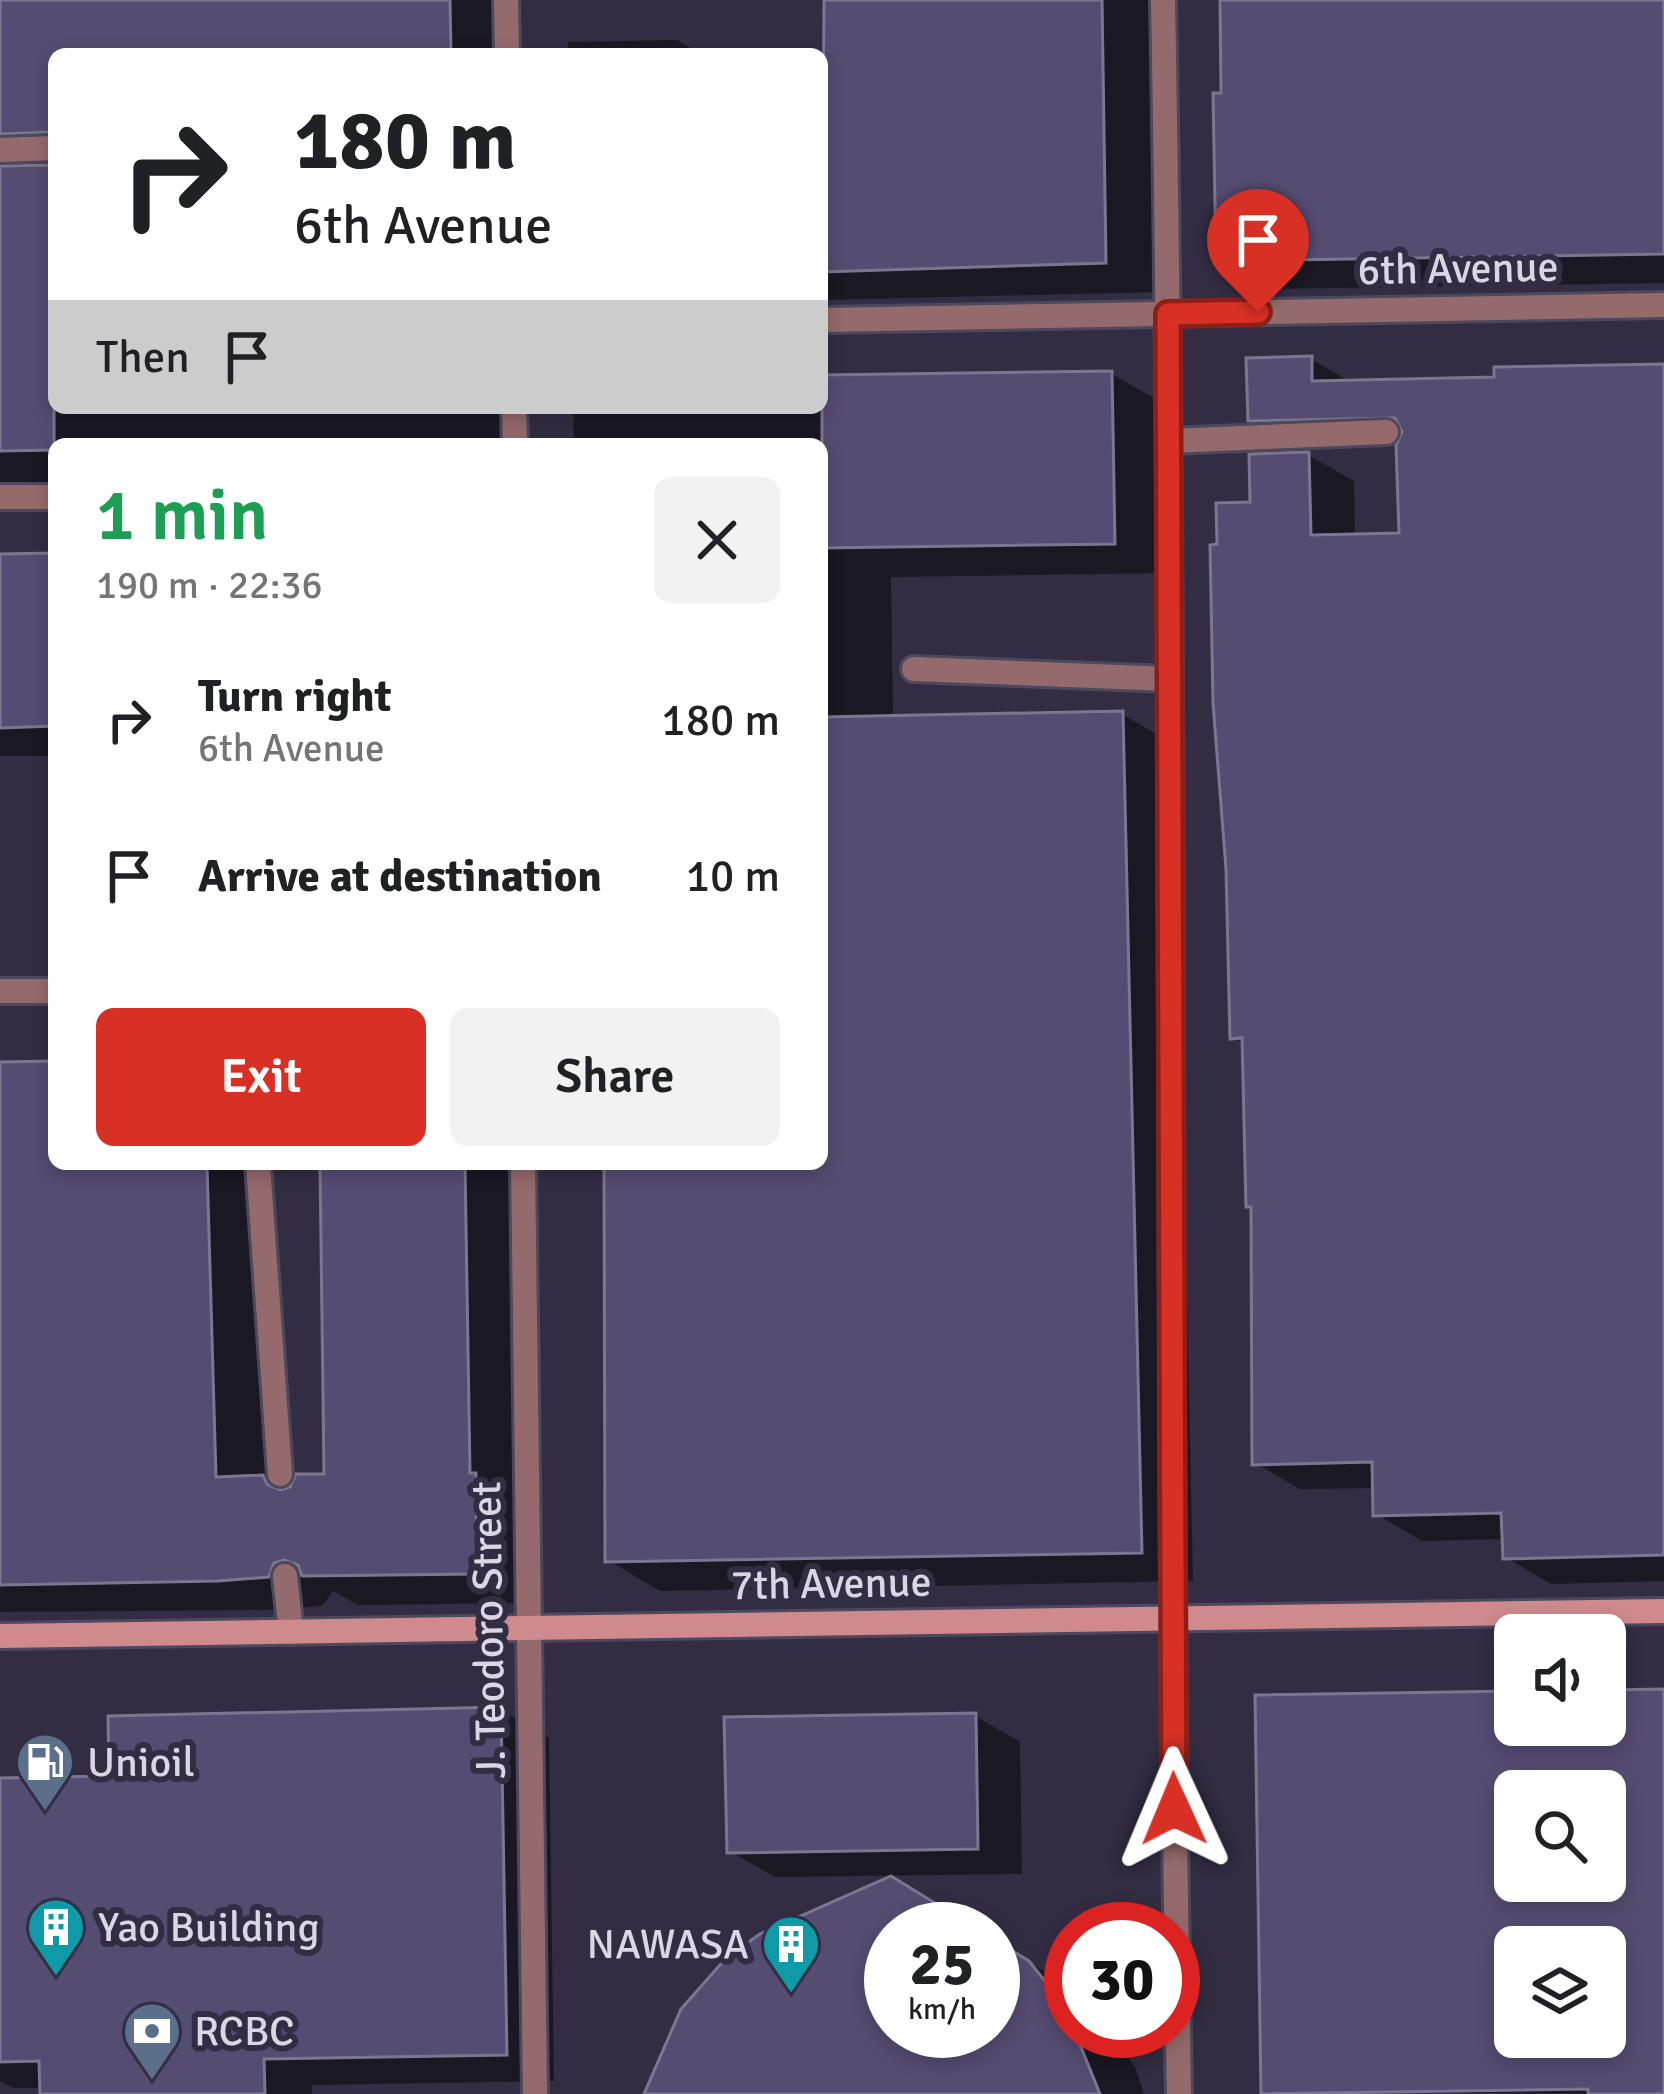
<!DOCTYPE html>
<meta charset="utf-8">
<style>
:root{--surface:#fff;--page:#f2f2f2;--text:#202124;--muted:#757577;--accent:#d93025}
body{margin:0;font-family:Signika,sans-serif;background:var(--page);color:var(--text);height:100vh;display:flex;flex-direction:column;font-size:45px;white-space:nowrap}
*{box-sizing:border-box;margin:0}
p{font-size:39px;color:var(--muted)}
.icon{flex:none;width:66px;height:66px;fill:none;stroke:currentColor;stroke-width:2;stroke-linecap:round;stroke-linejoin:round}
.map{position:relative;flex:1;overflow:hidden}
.panel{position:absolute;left:48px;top:438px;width:780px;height:732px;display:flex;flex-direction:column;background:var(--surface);border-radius:18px;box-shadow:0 6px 18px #0003}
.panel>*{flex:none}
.guide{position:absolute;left:48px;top:48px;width:780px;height:366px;border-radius:18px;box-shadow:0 6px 18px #0003;background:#fff;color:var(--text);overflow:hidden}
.fabs{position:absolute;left:1494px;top:1614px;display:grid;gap:24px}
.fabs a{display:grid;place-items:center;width:132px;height:132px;border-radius:18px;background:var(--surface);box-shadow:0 6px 18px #0003;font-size:60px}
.speed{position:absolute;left:864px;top:1902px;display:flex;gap:24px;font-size:60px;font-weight:700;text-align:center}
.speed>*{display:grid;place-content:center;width:156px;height:156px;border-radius:50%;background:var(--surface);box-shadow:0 6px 18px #0003;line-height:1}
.speed small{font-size:30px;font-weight:400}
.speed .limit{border:18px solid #d22;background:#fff;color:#111}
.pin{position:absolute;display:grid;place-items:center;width:102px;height:102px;color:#fff;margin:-123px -51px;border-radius:50% 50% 50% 0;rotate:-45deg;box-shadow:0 0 12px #0007}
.pin .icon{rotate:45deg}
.me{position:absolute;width:132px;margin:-66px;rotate:359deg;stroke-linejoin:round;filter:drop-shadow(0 0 9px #0008)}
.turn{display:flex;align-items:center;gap:42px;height:252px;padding:0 48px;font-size:54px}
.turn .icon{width:156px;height:156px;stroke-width:2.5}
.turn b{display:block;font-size:84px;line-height:102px}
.then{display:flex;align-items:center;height:114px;padding:0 48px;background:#0003;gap:24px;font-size:45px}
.round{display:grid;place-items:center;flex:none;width:126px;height:126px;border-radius:18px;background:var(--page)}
.summary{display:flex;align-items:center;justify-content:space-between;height:204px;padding:0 48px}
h1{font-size:72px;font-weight:600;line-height:90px;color:#1e9e55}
.cta{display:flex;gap:24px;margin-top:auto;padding:24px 48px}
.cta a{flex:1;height:138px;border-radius:18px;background:var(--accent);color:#fff;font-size:48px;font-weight:600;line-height:138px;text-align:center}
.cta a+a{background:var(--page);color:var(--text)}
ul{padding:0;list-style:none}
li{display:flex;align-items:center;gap:36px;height:156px;padding:0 48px}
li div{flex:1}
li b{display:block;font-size:45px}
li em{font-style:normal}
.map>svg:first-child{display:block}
</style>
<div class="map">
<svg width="1664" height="2094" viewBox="0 0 1664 2094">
<rect width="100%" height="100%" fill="#322d42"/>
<g fill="#0007" fill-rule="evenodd">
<path d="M 0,0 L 503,0 L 504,54 L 54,54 L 54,155 L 0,156 Z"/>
<path d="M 827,0 L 1154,0 L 1158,292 L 822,300 L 822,153 L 830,153 Z"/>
<path d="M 1221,0 L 1664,0 L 1664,283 L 1271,289 L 1219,259 Z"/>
<path d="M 677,40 L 700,54 L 568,54 L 568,42 Z"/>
<path d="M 54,212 L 54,408 L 527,408 L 527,444 L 54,444 L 54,482 L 0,483 L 0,213 Z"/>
<path d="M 1311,359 L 1352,383 L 1497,380 L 1664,367 L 1664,1581 L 1551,1584 L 1505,1557 L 1505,1539 L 1422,1541 L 1376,1514 L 1375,1488 L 1300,1489 L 1255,1463 L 1258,1381 L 1245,1044 L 1233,1037 L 1220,547 L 1253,505 L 1308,455 L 1354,481 L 1355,537 L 1402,536 L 1399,442 L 1297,446 L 1251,419 Z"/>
<path d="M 1112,374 L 1164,404 L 1167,573 L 891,577 L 893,718 L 1122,714 L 1175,745 L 1193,1581 L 660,1591 L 608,1560 L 607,1164 L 822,1164 L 822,444 L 574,444 L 573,408 L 822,408 L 822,380 Z"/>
<rect x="0" y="556" width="54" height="200"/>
<path d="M 54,1064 L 54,1164 L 259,1164 L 268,1481 L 286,1491 L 327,1477 L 323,1164 L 517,1164 L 530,1603 L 358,1605 L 333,1591 L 322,1606 L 273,1610 L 0,1612 L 0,1065 ZM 270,1555 L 301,1566 L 301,1573 Z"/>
<path d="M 1664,1692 L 1664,2094 L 1264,2092 L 1515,1694 L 1515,1725 L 1605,1725 L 1605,1693 ZM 1515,1791 L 1605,1791 L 1605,1881 L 1515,1881 ZM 1515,1947 L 1605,1947 L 1605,2037 L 1515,2037 Z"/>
<path d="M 501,1710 L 549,1738 L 554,2081 L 312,2085 L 312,2094 L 43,2094 L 43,2088 L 13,2088 L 0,2081 L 0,1781 L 112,1779 Z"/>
<path d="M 975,1716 L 1020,1742 L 1022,1874 L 775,1877 L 730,1851 Z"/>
<path d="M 891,1879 L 975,1929 L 891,1929 L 891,2031 L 993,2031 L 993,1940 L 1071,1988 L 1071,2031 L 1111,2031 L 1135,2067 L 1144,2094 L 652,2094 Z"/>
</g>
<g fill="#554c72" stroke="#7c7790" stroke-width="3" fill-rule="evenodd">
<path d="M 0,0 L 450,0 L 451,54 L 54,54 L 54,132 L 0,134 Z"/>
<path d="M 824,0 L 1102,0 L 1106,263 L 822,272 Z"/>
<path d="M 1220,0 L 1664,0 L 1664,254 L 1216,261 L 1213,93 L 1221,93 Z"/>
<path d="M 54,165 L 54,450 L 0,451 L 0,166 Z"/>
<path d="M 1312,356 L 1312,381 L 1494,377 L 1494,367 L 1664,364 L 1664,1555 L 1503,1559 L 1501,1513 L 1373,1516 L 1372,1462 L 1252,1465 L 1251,1207 L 1246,1207 L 1242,1038 L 1230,1039 L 1226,869 L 1213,703 L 1210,545 L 1217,544 L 1216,503 L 1250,502 L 1249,454 L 1309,452 L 1311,535 L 1399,533 L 1396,445 L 1402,432 L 1395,418 L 1248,421 L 1246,358 Z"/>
<path d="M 1112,371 L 1115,544 L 822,548 L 822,375 Z"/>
<path d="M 53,553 L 54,726 L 0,728 L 0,554 Z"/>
<path d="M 1123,711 L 1142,1553 L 605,1562 L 604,1164 L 822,1164 L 822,717 Z"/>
<path d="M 54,1061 L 54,1164 L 207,1164 L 216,1477 L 263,1475 L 267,1484 L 280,1490 L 290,1487 L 296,1474 L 324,1474 L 320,1164 L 465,1164 L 470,1473 L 476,1473 L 477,1574 L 302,1576 L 298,1565 L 284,1560 L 274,1563 L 269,1577 L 218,1581 L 0,1585 L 0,1062 Z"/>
<path d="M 1664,1689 L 1664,2094 L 1588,2094 L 1588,2089 L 1261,2094 L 1255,1695 L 1515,1691 L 1515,1725 L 1605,1725 L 1605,1690 ZM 1515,1791 L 1605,1791 L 1605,1881 L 1515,1881 ZM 1502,1947 L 1605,1946 L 1605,2037 L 1504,2037 Z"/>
<path d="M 501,1707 L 507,2055 L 264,2059 L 265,2094 L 40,2094 L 39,2061 L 0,2062 L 0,1778 L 109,1776 L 108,1716 Z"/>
<path d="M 976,1713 L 978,1849 L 727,1853 L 724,1717 Z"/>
<path d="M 891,1876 L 977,1929 L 891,1929 L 891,2031 L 993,2031 L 993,1939 L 1029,1961 L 1064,2005 L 1100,2094 L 644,2094 L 681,2009 L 728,1956 L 760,1934 Z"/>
</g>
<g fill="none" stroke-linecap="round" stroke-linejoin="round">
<defs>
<g id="lane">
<path d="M 1169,441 L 1386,432"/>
<path d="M 914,669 L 1170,679"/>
<path d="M 0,991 L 54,991"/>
<path d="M 258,1164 L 280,1474"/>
<path d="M 285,1576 L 291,1632"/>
</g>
<g id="street">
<path d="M 506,0 L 507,54"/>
<path d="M 1163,0 C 1176,698 1166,1396 1179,2094"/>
<path d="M 0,150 L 54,148"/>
<path d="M 822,320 L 1664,305"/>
<path d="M 514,408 L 515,444"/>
<path d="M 0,497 L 54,497"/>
<path d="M 523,1164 L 535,2094"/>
</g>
<path id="secondary" d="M 0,1636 L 1664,1611"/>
</defs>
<use href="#lane" stroke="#4d485c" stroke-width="30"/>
<use href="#street" stroke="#4d485c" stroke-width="30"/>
<use href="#secondary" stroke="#4d485c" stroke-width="30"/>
<use href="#lane" stroke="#956a6c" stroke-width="24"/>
<use href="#street" stroke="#956a6c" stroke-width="24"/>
<use href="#secondary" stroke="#ce8a8d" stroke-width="24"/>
</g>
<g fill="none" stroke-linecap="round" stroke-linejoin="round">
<defs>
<path id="route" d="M 1174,1809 L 1168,314 L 1258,312"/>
</defs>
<use href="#route" stroke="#8d1f18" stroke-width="30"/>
<use href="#route" stroke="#d93025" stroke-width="21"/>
</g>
<defs>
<symbol id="fuel-pin" viewBox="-11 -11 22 30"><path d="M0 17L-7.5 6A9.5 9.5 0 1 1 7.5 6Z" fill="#5c6f8a" stroke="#322d42"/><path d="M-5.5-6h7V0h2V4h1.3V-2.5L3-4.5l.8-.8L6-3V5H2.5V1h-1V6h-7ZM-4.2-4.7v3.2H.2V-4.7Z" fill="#fff"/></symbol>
<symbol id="building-pin" viewBox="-11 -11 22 30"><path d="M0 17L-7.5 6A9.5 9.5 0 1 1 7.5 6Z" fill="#0f9aa8" stroke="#322d42"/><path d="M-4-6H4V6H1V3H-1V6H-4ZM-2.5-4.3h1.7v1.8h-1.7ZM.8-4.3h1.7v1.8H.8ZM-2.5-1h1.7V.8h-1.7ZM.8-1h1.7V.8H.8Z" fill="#fff"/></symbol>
<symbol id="bank-pin" viewBox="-11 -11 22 30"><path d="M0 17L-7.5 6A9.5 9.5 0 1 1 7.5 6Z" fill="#5c6f8a" stroke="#322d42"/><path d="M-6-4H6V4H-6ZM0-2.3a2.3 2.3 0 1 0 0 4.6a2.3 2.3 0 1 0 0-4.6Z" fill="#fff"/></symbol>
</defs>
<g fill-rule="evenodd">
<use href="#fuel-pin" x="12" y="1729" width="66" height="90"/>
<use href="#building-pin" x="23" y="1894" width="66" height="90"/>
<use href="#building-pin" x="758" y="1911" width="66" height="90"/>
<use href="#bank-pin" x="119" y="1998" width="66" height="90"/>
</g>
<g text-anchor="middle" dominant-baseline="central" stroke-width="12" stroke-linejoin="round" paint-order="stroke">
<g font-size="42" fill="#dad7e5" stroke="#322d42">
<text transform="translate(1458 269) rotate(-1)">6th Avenue</text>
<text transform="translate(831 1584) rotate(-1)">7th Avenue</text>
<text transform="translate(489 1630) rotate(-91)">J. Teodoro Street</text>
</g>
<g font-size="42" fill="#dad7e5" stroke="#322d42" text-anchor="start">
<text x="87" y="1762">Unioil</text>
<text x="98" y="1927">Yao Building</text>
<text x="749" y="1944" text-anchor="end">NAWASA</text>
<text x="194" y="2031">RCBC</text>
</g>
</g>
</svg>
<div class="fabs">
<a><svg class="icon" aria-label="sound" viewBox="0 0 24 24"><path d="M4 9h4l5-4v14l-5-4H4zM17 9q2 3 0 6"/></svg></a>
<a><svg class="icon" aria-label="search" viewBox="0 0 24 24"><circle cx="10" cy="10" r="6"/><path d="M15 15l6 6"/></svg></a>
<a><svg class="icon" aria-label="layers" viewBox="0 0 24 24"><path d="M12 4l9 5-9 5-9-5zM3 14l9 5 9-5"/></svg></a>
</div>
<div class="speed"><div>25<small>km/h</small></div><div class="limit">30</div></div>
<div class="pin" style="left:1258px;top:312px;background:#d93025"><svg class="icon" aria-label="arrive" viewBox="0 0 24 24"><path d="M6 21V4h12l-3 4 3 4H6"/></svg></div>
<svg class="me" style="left:1174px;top:1809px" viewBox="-20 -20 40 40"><path d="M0-17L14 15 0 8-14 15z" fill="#d93025" stroke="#fff" stroke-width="4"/></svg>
<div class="guide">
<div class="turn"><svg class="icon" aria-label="right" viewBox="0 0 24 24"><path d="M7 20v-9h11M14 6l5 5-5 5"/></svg><div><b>180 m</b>6th Avenue</div></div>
<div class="then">Then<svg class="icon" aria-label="arrive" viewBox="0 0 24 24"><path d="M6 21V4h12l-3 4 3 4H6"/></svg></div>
</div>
<section class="panel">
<div class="summary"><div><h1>1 min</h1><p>190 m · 22:36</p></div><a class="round"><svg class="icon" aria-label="close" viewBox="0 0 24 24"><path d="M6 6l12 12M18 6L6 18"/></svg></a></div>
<ul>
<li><svg class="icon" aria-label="right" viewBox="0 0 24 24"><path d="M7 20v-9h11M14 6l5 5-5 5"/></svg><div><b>Turn right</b><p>6th Avenue</p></div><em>180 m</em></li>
<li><svg class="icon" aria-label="arrive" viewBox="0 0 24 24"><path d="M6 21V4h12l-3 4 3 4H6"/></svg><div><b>Arrive at destination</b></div><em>10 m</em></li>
</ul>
<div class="cta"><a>Exit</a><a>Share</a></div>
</section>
</div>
